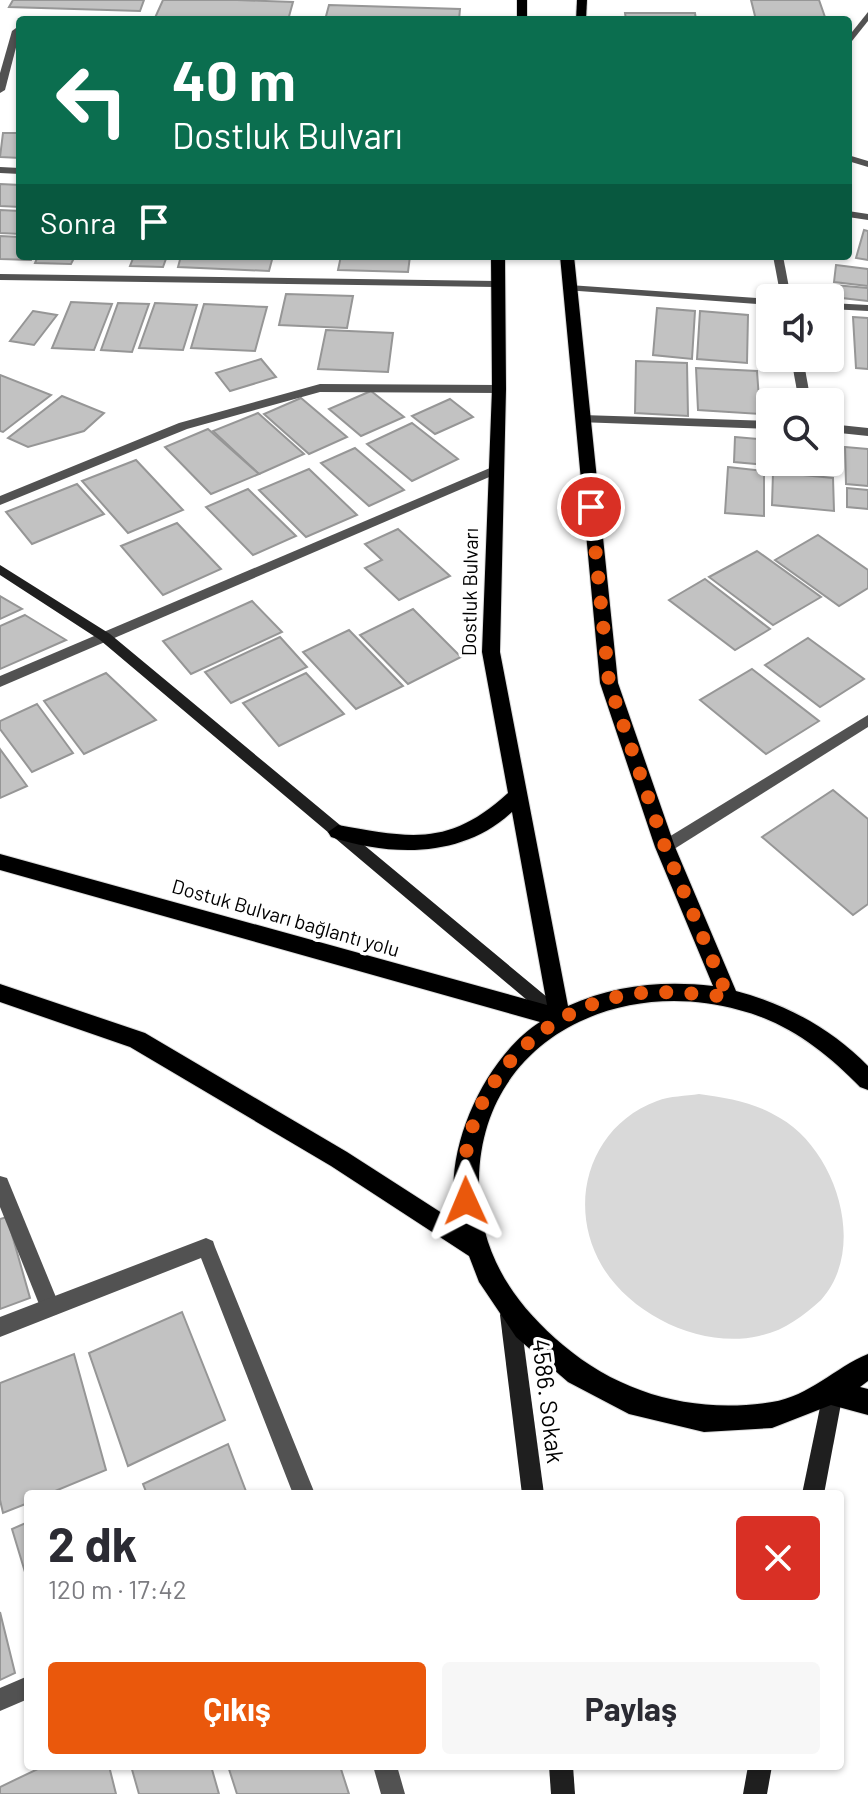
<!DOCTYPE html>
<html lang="tr">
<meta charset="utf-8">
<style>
:root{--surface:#fff;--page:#f7f7f7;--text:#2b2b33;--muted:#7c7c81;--accent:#ea580c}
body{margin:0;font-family:Barlow,sans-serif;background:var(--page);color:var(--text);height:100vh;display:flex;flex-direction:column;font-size:30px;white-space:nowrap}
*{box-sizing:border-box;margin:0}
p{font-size:26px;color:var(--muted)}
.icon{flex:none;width:44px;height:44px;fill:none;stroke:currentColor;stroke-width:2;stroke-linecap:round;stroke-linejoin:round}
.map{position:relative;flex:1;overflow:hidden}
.sheet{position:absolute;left:24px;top:1490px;width:820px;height:280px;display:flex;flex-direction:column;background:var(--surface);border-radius:8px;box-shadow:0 2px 6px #0004}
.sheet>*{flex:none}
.banner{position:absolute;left:16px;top:16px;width:836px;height:244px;border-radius:8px;box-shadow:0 2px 6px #0004;background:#0b6e4f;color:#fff;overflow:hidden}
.controls{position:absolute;left:756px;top:284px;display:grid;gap:16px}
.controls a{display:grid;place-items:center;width:88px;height:88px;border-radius:8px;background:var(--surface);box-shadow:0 2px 6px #0004;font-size:40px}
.pin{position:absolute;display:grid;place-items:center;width:68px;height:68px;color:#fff;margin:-34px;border:4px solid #fff;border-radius:50%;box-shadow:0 2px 8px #0007}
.me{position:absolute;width:88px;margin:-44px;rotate:359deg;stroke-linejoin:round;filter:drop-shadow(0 0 6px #0008)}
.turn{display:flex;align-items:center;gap:28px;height:168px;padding:0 24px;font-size:36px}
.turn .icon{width:104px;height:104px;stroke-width:2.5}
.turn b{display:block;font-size:56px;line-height:68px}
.then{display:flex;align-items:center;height:76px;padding:0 24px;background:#0003;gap:16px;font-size:30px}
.round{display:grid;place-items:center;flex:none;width:84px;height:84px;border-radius:8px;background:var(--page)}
.head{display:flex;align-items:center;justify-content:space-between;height:136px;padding:0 24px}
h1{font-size:48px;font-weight:700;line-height:60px}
.button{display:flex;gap:16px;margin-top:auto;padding:16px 24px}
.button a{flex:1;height:92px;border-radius:8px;background:var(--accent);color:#fff;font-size:32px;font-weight:700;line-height:92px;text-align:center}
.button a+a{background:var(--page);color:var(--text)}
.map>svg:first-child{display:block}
</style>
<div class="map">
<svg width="868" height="1794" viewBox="0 0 868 1794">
<rect width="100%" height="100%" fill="#fff"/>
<path fill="#d9d9d9" d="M 699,1094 C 728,1098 754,1102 780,1118 C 836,1150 868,1248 821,1300 C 803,1316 784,1331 759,1336 C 702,1349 632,1316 602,1266 C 566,1205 589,1126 657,1101 C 670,1096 686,1096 699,1094 Z"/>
<g fill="#c2c2c2" stroke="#969696" stroke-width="2">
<path d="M 13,0 L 144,0 L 140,11 L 9,7 Z"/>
<path d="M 163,0 L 237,0 L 293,2 L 288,20 L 154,20 Z"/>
<path d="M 751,0 L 819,0 L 826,20 L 756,20 Z"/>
<path d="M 329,5 L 460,9 L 459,20 L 325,20 Z"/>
<path d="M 625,13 L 695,13 L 696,20 L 626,20 Z"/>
<path d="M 3,133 L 20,133 L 20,158 L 0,157 Z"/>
<path d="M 0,184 L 20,185 L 20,207 L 0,206 Z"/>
<path d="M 0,210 L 20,211 L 20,234 L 0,233 Z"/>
<path d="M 864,230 L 868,231 L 868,260 L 856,258 Z"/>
<path d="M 0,236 L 20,237 L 20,256 L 33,256 L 31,260 L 0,259 Z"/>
<path d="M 38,256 L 75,256 L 71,264 L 35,263 Z"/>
<path d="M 134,256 L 167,256 L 163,267 L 130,266 Z"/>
<path d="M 181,256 L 273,256 L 269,271 L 178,267 Z"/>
<path d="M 341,256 L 410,256 L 408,272 L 338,270 Z"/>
<path d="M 836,265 L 868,269 L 868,286 L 834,282 Z"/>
<path d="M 834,285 L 868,288 L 868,301 L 833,297 Z"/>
<path d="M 286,294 L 353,296 L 347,328 L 279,325 Z"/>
<path d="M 71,302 L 112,304 L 94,350 L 52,348 Z"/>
<path d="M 118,303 L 149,304 L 132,352 L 101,350 Z"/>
<path d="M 155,303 L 197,305 L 183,350 L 139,348 Z"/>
<path d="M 204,304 L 267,307 L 255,351 L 191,348 Z"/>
<path d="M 657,308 L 695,311 L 692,359 L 653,355 Z"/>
<path d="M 33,311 L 57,315 L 34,345 L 10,341 Z"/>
<path d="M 700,311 L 748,315 L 747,363 L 697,359 Z"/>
<path d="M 853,317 L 868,318 L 868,369 L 856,368 Z"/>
<path d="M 326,330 L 393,333 L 388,372 L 318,369 Z"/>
<path d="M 261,359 L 276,377 L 230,391 L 216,373 Z"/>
<path d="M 636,361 L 687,363 L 688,416 L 635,413 Z"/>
<path d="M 696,368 L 757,371 L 760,414 L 698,410 Z"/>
<path d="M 0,375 L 51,395 L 3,432 L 0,431 Z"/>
<path d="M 371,391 L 404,417 L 361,436 L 329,409 Z"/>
<path d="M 62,396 L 104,413 L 84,431 L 28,447 L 8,438 Z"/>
<path d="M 301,398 L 347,437 L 309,454 L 264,414 Z"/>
<path d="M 450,399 L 473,417 L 435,434 L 412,416 Z"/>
<path d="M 258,413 L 304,454 L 259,474 L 213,431 Z"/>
<path d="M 412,423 L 458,459 L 412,481 L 367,444 Z"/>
<path d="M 208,429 L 259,474 L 211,494 L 165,447 Z"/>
<path d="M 735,437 L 769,440 L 768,465 L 734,462 Z"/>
<path d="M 830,445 L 834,445 L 834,474 L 778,469 L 778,462 L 830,462 Z"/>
<path d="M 845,447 L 868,449 L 868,486 L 846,484 Z"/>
<path d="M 355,448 L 404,490 L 369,506 L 321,463 Z"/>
<path d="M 136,460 L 183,510 L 128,533 L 82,481 Z"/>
<path d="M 728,467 L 764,471 L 764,516 L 725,513 Z"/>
<path d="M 309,469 L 357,515 L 306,537 L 259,490 Z"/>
<path d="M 773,472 L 833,478 L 834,511 L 772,505 Z"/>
<path d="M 77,484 L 104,514 L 32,544 L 6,512 Z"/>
<path d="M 847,488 L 868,490 L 868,509 L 847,507 Z"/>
<path d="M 248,489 L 296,536 L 253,555 L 206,507 Z"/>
<path d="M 177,523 L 221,569 L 163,595 L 121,546 Z"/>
<path d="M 398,529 L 450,576 L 399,600 L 365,568 L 382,560 L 365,544 Z"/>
<path d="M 818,535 L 868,570 L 868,588 L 839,606 L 775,560 Z"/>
<path d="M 757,551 L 821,597 L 773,625 L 709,577 Z"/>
<path d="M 705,579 L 770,629 L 735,650 L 669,600 Z"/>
<path d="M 0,596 L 22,609 L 0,619 Z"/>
<path d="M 252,601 L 282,632 L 191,674 L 163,641 Z"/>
<path d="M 413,609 L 461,657 L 408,684 L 360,635 Z"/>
<path d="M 25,615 L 66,640 L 0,669 L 0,626 Z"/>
<path d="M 349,630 L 403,686 L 356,709 L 303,652 Z"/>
<path d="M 280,637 L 307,667 L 231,703 L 205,672 Z"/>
<path d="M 808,638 L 864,679 L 820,707 L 765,665 Z"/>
<path d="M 752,669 L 819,721 L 766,754 L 700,700 Z"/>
<path d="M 106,673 L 156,720 L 84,754 L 44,701 Z"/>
<path d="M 306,673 L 344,714 L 279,746 L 243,703 Z"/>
<path d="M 37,704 L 73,753 L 32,772 L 0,729 L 0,721 Z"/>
<path d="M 0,749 L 27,786 L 0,798 Z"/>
<path d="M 833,790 L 868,819 L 868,904 L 853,915 L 762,837 Z"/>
<path d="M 7,1217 L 30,1298 L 0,1309 L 0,1219 Z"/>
<path d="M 182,1312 L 225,1420 L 128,1466 L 89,1353 Z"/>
<path d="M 74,1354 L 106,1470 L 48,1494 L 28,1494 L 28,1503 L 3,1513 L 0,1500 L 0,1383 Z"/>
<path d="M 228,1444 L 247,1494 L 147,1494 L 143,1484 Z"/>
<path d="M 28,1522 L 28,1582 L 12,1529 Z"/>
<path d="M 0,1612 L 15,1673 L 0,1680 Z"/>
<path d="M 44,1766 L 109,1766 L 116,1794 L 0,1794 L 0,1787 Z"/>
<path d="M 131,1766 L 211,1766 L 219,1794 L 139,1794 Z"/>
<path d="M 228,1766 L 340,1766 L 349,1794 L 237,1794 Z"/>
</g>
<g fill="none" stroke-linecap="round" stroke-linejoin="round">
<defs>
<g id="primary">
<rect x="517" y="0" width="10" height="20"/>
<path d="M 577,0 L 587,0 L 586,20 L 576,20 Z"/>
<path d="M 491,256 L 505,256 L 506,389 L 500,652 L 568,1006 C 613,985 664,980 713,986 L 655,847 L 600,683 L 560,256 L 574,256 L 618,683 L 675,847 L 736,991 C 786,1004 832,1029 868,1066 L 868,1090 L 860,1087 C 826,1052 787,1022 739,1010 C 616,976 481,1041 479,1180 C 478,1250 511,1301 563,1345 C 622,1395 696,1414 772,1402 C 810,1396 834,1368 868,1354 L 868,1381 L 860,1387 L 868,1389 L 868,1415 L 831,1405 L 772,1428 L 704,1432 L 629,1414 L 568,1382 L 516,1337 L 479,1282 L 469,1256 L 331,1166 L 130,1047 L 0,1002 L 0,984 L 145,1033 L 347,1152 L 459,1224 C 437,1159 484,1057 540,1022 L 0,870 L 0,854 L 547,1005 L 512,812 C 463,858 392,857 331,837 L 328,832 L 338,825 C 411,838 449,847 508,793 L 482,652 L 492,389 Z"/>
</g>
</defs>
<use href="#primary" stroke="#dbdbdb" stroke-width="2"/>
<path fill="#525252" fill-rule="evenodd" d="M 0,1176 L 7,1178 L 60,1307 L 57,1314 L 50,1316 L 43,1314 L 0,1207 Z"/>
<g fill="#525252" fill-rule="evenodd">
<path d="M 868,12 L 868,21 L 848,46 L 848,37 Z"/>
<path d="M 16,28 L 20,32 L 5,90 L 0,93 L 0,73 L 12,31 Z"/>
<path d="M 848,155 L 868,161 L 868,167 L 848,161 Z"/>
<path d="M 0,167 L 20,168 L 20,174 L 0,173 Z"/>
<path d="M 848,211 L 868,214 L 868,220 L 848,217 Z"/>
<path d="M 773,256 L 783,256 L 791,298 L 781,298 Z"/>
<path d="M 0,274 L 496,281 L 501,284 L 496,287 L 0,280 Z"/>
<path d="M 569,285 L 770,299 L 770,305 L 565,290 L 565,286 Z"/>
<path d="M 830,303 L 868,305 L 868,311 L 830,309 Z"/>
<path d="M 791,358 L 803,358 L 811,402 L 799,402 Z"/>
<path d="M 320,384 L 499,385 L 505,389 L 499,393 L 320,392 L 187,429 L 0,505 L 0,496 L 179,423 Z"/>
<path d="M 582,415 L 770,421 L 770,429 L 578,422 L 578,416 Z"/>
<path d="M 830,424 L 868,428 L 868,436 L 830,432 Z"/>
<path d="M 497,465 L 501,466 L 501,472 L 0,687 L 0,676 Z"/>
<path d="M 868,715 L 868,727 L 671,851 L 659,851 L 657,847 L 659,843 Z"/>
<path d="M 206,1238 L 213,1241 L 215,1247 L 315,1494 L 293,1494 L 201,1258 L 0,1337 L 0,1317 Z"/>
<path d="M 28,1676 L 28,1699 L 0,1711 L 0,1688 Z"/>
<path d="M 373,1766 L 397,1766 L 405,1794 L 381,1794 Z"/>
</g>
<g fill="#1f1f1f" fill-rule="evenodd">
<path d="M 0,565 L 110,634 L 565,1012 L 568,1017 L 565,1022 L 559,1024 L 553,1022 L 100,640 L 0,575 Z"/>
<path d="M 510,1305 L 517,1308 L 520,1315 L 544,1494 L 522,1494 L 500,1315 L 503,1308 Z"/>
<path d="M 833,1383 L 840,1386 L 843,1393 L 824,1494 L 802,1494 L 823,1393 L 826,1386 Z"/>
<path d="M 549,1766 L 573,1766 L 575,1794 L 551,1794 Z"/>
<path d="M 748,1766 L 772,1766 L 767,1794 L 743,1794 Z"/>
</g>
<use href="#primary" fill="#000" fill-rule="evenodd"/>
</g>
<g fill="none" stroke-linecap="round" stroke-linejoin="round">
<path stroke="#ea580c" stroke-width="14" stroke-dasharray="0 25.2" d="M 466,1201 C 452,1108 524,1020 612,998 C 650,988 689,993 728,997 L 665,847 L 609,683 L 591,507"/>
</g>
<g text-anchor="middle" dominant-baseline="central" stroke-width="7" stroke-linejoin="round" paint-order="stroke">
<g font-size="20" fill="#000" stroke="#fff">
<text transform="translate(469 592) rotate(-89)">Dostluk Bulvarı</text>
<text transform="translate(286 917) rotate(16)">Dostuk Bulvarı bağlantı yolu</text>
</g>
<g font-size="24" fill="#000" stroke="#fff">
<text transform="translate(549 1401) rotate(83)">4586. Sokak</text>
</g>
</g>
</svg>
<div class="controls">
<a><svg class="icon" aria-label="sound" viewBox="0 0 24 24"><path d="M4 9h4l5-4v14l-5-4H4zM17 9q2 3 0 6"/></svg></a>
<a><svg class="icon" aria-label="search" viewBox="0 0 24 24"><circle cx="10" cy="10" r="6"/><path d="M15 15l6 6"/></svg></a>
</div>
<div class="pin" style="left:591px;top:507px;background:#d93025"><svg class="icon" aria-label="arrive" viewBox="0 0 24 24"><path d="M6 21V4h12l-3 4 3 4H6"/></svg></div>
<svg class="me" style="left:466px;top:1201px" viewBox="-20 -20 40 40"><path d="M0-17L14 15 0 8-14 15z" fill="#ea580c" stroke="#fff" stroke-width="4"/></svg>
<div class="banner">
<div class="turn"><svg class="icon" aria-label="left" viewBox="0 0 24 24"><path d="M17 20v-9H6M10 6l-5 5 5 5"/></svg><div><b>40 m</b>Dostluk Bulvarı</div></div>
<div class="then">Sonra<svg class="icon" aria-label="arrive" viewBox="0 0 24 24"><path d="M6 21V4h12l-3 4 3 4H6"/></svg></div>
</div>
<section class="sheet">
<div class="head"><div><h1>2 dk</h1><p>120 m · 17:42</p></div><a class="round" style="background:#d93025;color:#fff"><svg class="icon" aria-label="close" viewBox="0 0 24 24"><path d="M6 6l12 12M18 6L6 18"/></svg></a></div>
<div class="button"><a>Çıkış</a><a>Paylaş</a></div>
</section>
</div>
